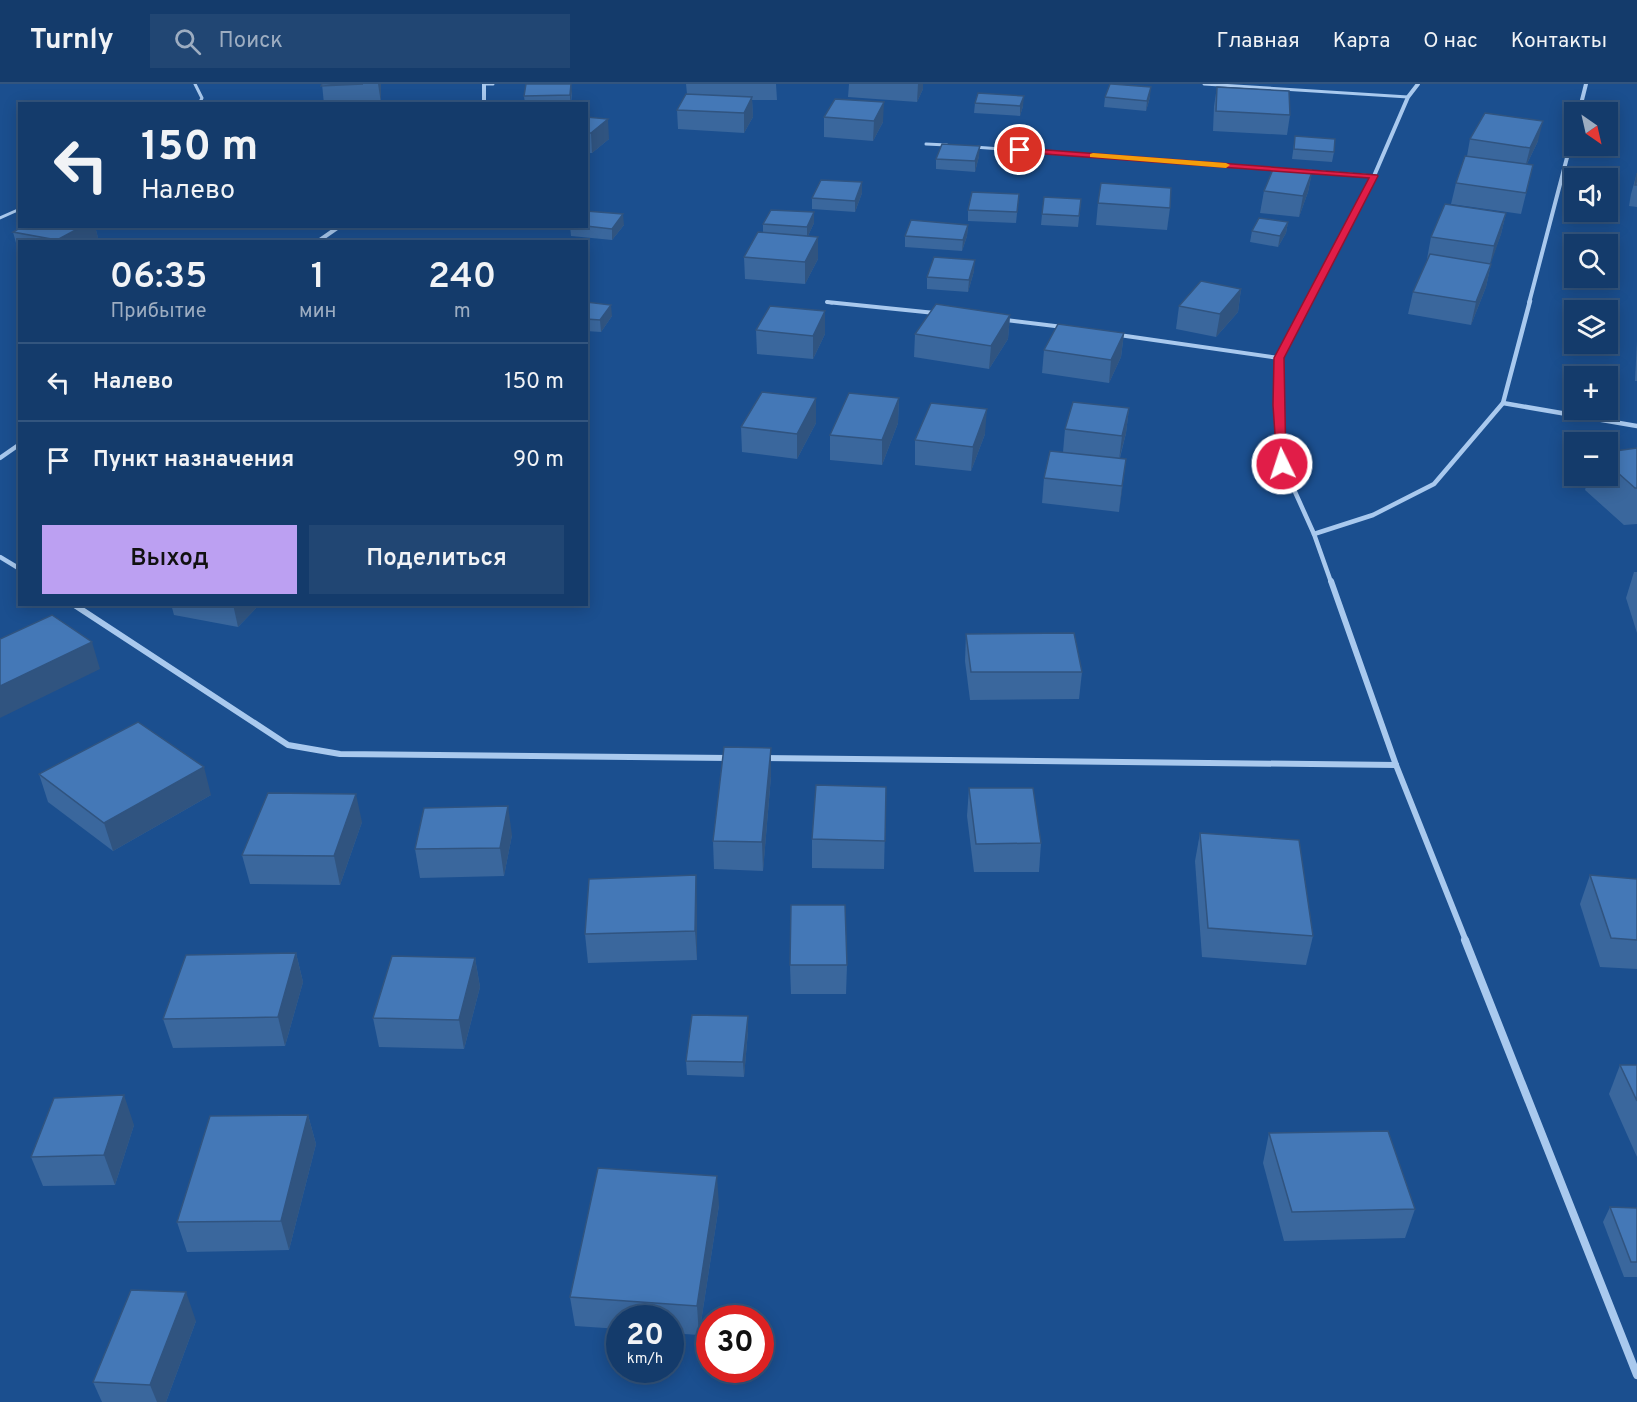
<!DOCTYPE html>
<html lang="ru">
<meta charset="utf-8">
<style>
:root{--surface:#143b6b;--page:#214673;--text:#f1f3f6;--muted:#9dadc1;--line:#33557e;--accent:#bca0f2}
body{margin:0;font-family:Overpass,sans-serif;background:var(--page);color:var(--text);height:100vh;display:flex;flex-direction:column;font-size:22px;white-space:nowrap}
*{box-sizing:border-box;margin:0}
p{font-size:20px;color:var(--muted)}
.icon{flex:none;width:33px;height:33px;fill:none;stroke:currentColor;stroke-width:2;stroke-linecap:round;stroke-linejoin:round}
.map{position:relative;flex:1;overflow:hidden}
.panel{position:absolute;left:18px;top:156px;width:570px;height:366px;display:flex;flex-direction:column;background:var(--surface);border-radius:0px;box-shadow:0 3px 15px #0003,0 0 0 2px var(--line)}
.panel>*{flex:none}
.top-card{position:absolute;left:18px;top:18px;width:570px;height:126px;border-radius:0px;box-shadow:0 3px 15px #0003,0 0 0 2px var(--line);background:#143b6b;color:var(--text);overflow:hidden}
.needle{width:39px;rotate:146deg}
.buttons{position:absolute;left:1564px;top:18px;display:grid;gap:12px}
.buttons a{display:grid;place-items:center;width:54px;height:54px;border-radius:0px;background:var(--surface);box-shadow:0 3px 15px #0003,0 0 0 2px var(--line);font-size:30px}
.speed{position:absolute;left:606px;top:1221px;display:flex;gap:12px;font-size:30px;font-weight:700;text-align:center}
.speed>*{display:grid;place-content:center;width:78px;height:78px;border-radius:50%;background:var(--surface);box-shadow:0 3px 15px #0003,0 0 0 2px var(--line);line-height:1}
.speed small{font-size:15px;font-weight:400}
.speed .limit{border:9px solid #d22;background:#fff;color:#111}
.pin{position:absolute;display:grid;place-items:center;width:51px;height:51px;color:#fff;margin:-26px;border:3px solid #fff;border-radius:50%;box-shadow:0 2px 6px #0007}
.me{position:absolute;width:66px;margin:-33px;rotate:356deg;stroke-linejoin:round;filter:drop-shadow(0 0 4px #0008)}
.turn{display:flex;align-items:center;gap:21px;height:126px;padding:0 24px;font-size:27px}
.turn .icon{width:78px;height:78px;stroke-width:2.5}
.turn b{display:block;font-size:42px;line-height:51px}
.eta{display:flex;justify-content:space-evenly;align-items:center;height:102px;text-align:center}
.eta b{font-size:36px;font-weight:600;line-height:42px}
.button{display:flex;gap:12px;margin-top:auto;padding:12px 24px}
.button a{flex:1;height:69px;border-radius:0px;background:var(--accent);color:#111;font-size:24px;font-weight:600;line-height:69px;text-align:center}
.button a+a{background:var(--page);color:var(--text)}
ul{padding:0;list-style:none}
li{display:flex;align-items:center;gap:18px;height:78px;padding:0 24px;border-top:2px solid var(--line)}
li div{flex:1}
li b{display:block;font-size:22px}
li em{font-style:normal}
header{display:flex;align-items:center;gap:36px;box-sizing:border-box;height:84px;padding:0 30px;background:var(--surface);border-bottom:2px solid var(--line)}
header strong{font-size:28px}
nav{display:flex;gap:33px;margin-inline-start:auto;font-size:21px}
.search{width:420px;height:54px;background:var(--page);display:flex;align-items:center;gap:15px;box-sizing:border-box;padding:0 21px;border-radius:0px;color:var(--muted);font-size:22px}
.map>svg:first-child{display:block}
</style>
<header>
<strong>Turnly</strong>
<div class="search"><svg class="icon" aria-label="search" viewBox="0 0 24 24"><circle cx="10" cy="10" r="6"/><path d="M15 15l6 6"/></svg>Поиск</div>
<nav><a>Главная</a><a>Карта</a><a>О нас</a><a>Контакты</a></nav>
</header>
<div class="map">
<svg width="1637" height="1318" viewBox="0 0 1637 1318">
<rect width="100%" height="100%" fill="#1b4f8f"/>
<g fill="none" stroke-linecap="round" stroke-linejoin="round">
<g stroke="#a9c9ee" stroke-width="3">
<path d="M 195,0 L 202,14 L 199,20"/>
<path d="M 484,0 L 493,0"/>
<path d="M 1204,0 L 1408,13"/>
<path d="M 926,60 L 947,61"/>
<path d="M 974,63 L 1277,85"/>
<path d="M 1306,87 L 1374,92"/>
<path d="M 0,134 L 20,125"/>
<path d="M 827,218 L 832,219"/>
</g>
<g stroke="#a9c9ee" stroke-width="4">
<path d="M 827,218 L 935,229"/>
<path d="M 1006,236 L 1063,243"/>
<path d="M 1119,251 L 1279,274"/>
</g>
<g stroke="#a9c9ee" stroke-width="4">
<path d="M 484,0 L 484,20"/>
<path d="M 1579,28 L 1586,0"/>
<path d="M 317,158 L 340,142"/>
<path d="M 1308,219 L 1374,92 L 1408,13 L 1418,0"/>
<path d="M 1529,219 L 1575,43"/>
</g>
<g stroke="#a9c9ee" stroke-width="4.5">
<path d="M 1309,217 L 1279,274 L 1278,321 L 1282,379 L 1314,450 L 1331,498"/>
<path d="M 1503,319 L 1637,342"/>
<path d="M 0,374 L 20,360"/>
<path d="M 1314,450 L 1373,431 L 1434,400 L 1503,319 L 1530,217"/>
<path d="M 0,473 L 20,485"/>
</g>
<g stroke="#a9c9ee" stroke-width="6">
<path d="M 1331,497 L 1396,681 L 1466,857"/>
<path d="M 73,520 L 288,661 L 340,670 L 729,674"/>
<path d="M 763,674 L 1396,681"/>
</g>
<path stroke="#a9c9ee" stroke-width="8" d="M 1465,856 L 1637,1291"/>
</g>
<g fill="#3a679d">
<path d="M 322,0 L 381,0 L 381,19 L 324,20 Z"/>
<path d="M 686,0 L 776,0 L 777,16 L 752,16 L 753,33 L 744,49 L 678,45 L 677,26 L 687,10 Z"/>
<path d="M 849,0 L 923,0 L 923,5 L 917,18 L 848,13 Z"/>
<path d="M 1217,3 L 1290,31 L 1287,51 L 1213,47 L 1214,22 Z"/>
<path d="M 572,8 L 571,20 L 525,20 L 524,12 Z"/>
<path d="M 1105,13 L 1150,13 L 1146,27 L 1104,23 Z"/>
<path d="M 835,15 L 883,38 L 873,57 L 824,53 L 824,33 Z"/>
<path d="M 975,19 L 1023,22 L 1020,32 L 974,29 Z"/>
<path d="M 586,33 L 609,55 L 592,69 L 586,69 Z"/>
<path d="M 1295,52 L 1334,68 L 1332,78 L 1292,75 Z"/>
<path d="M 1470,55 L 1538,57 L 1527,80 L 1533,81 L 1521,130 L 1451,120 L 1456,99 L 1467,72 Z"/>
<path d="M 979,72 L 975,88 L 936,85 L 936,75 Z"/>
<path d="M 1312,88 L 1308,108 L 1299,133 L 1260,129 L 1264,107 Z"/>
<path d="M 1637,89 L 1637,123 L 1629,122 L 1631,110 Z"/>
<path d="M 862,98 L 862,109 L 855,128 L 812,125 L 812,114 Z"/>
<path d="M 1019,110 L 1016,139 L 968,137 L 968,126 Z"/>
<path d="M 1081,115 L 1078,143 L 1041,141 L 1042,130 Z"/>
<path d="M 1098,119 L 1170,124 L 1167,146 L 1096,141 Z"/>
<path d="M 814,128 L 814,139 L 808,152 L 818,175 L 805,200 L 745,195 L 744,173 L 763,149 L 763,140 Z"/>
<path d="M 1506,129 L 1501,150 L 1490,180 L 1491,180 L 1486,203 L 1471,241 L 1408,230 L 1413,208 L 1428,175 L 1427,175 L 1431,153 Z"/>
<path d="M 1288,138 L 1286,149 L 1278,163 L 1250,158 L 1252,147 Z"/>
<path d="M 624,141 L 612,156 L 571,152 L 570,142 Z"/>
<path d="M 968,141 L 967,152 L 962,167 L 905,163 L 905,152 Z"/>
<path d="M 23,142 L 95,142 L 99,158 L 20,158 L 19,170 L 13,148 Z"/>
<path d="M 974,187 L 968,208 L 927,205 L 927,193 Z"/>
<path d="M 1241,205 L 1238,228 L 1216,253 L 1176,245 L 1179,222 Z"/>
<path d="M 586,218 L 612,232 L 601,248 L 586,247 Z"/>
<path d="M 825,227 L 825,250 L 813,275 L 757,270 L 756,246 Z"/>
<path d="M 1010,231 L 1008,255 L 989,285 L 914,273 L 915,250 Z"/>
<path d="M 1124,249 L 1121,273 L 1109,299 L 1042,289 L 1044,266 Z"/>
<path d="M 1637,257 L 1637,297 L 1635,297 Z"/>
<path d="M 816,314 L 816,339 L 797,375 L 742,368 L 741,343 Z"/>
<path d="M 899,314 L 898,339 L 882,381 L 830,376 L 830,351 Z"/>
<path d="M 1129,324 L 1126,349 L 1120,374 L 1126,375 L 1119,428 L 1042,419 L 1044,394 L 1063,368 L 1065,345 Z"/>
<path d="M 985,350 L 971,387 L 915,381 L 915,356 Z"/>
<path d="M 1637,364 L 1637,440 L 1624,441 L 1585,406 L 1589,392 L 1608,392 L 1608,368 Z"/>
<path d="M 1634,488 L 1637,488 L 1637,549 L 1626,514 Z"/>
<path d="M 171,520 L 260,520 L 238,543 L 174,531 Z"/>
<path d="M 966,550 L 1082,588 L 1079,615 L 970,616 L 965,577 Z"/>
<path d="M 39,690 L 211,711 L 113,767 L 48,718 Z"/>
<path d="M 771,692 L 763,787 L 714,785 L 713,757 Z"/>
<path d="M 886,703 L 884,785 L 812,784 L 812,755 Z"/>
<path d="M 969,704 L 1041,759 L 1039,788 L 974,788 L 967,732 Z"/>
<path d="M 362,738 L 340,801 L 250,800 L 242,771 Z"/>
<path d="M 1200,749 L 1313,852 L 1306,881 L 1202,873 L 1195,777 Z"/>
<path d="M 512,751 L 504,792 L 420,794 L 415,765 Z"/>
<path d="M 1590,791 L 1637,795 L 1637,885 L 1600,883 L 1580,820 Z"/>
<path d="M 697,820 L 697,876 L 588,879 L 585,850 Z"/>
<path d="M 296,869 L 303,898 L 285,962 L 173,964 L 163,935 Z"/>
<path d="M 475,874 L 480,903 L 464,965 L 379,963 L 373,934 Z"/>
<path d="M 790,881 L 847,881 L 846,910 L 791,910 Z"/>
<path d="M 748,932 L 748,947 L 744,993 L 687,991 L 686,977 Z"/>
<path d="M 1620,981 L 1637,981 L 1637,1073 L 1609,1010 Z"/>
<path d="M 308,1031 L 316,1060 L 289,1166 L 187,1168 L 177,1138 Z"/>
<path d="M 134,1041 L 115,1101 L 43,1102 L 31,1073 Z"/>
<path d="M 1269,1049 L 1415,1125 L 1405,1154 L 1284,1157 L 1263,1079 Z"/>
<path d="M 719,1121 L 699,1251 L 670,1249 L 670,1234 L 620,1234 L 620,1245 L 575,1242 L 570,1213 Z"/>
<path d="M 1610,1123 L 1637,1124 L 1637,1193 L 1624,1193 L 1603,1138 Z"/>
<path d="M 196,1237 L 166,1318 L 102,1318 L 93,1298 Z"/>
</g>
<g fill="#305480">
<path d="M 378,0 L 381,0 L 381,19 Z"/>
<path d="M 571,0 L 572,8 L 570,20 L 570,11 Z"/>
<path d="M 918,0 L 923,0 L 923,5 L 917,18 Z"/>
<path d="M 1151,3 L 1150,13 L 1146,27 L 1147,17 Z"/>
<path d="M 1024,12 L 1023,22 L 1020,32 L 1020,22 Z"/>
<path d="M 752,13 L 753,33 L 744,49 L 744,29 Z"/>
<path d="M 884,18 L 883,38 L 873,57 L 874,37 Z"/>
<path d="M 608,35 L 609,55 L 592,69 L 591,49 Z"/>
<path d="M 1543,37 L 1538,57 L 1525,84 L 1530,64 Z"/>
<path d="M 980,62 L 979,72 L 975,88 L 975,77 Z"/>
<path d="M 1312,88 L 1308,108 L 1299,133 L 1303,112 Z"/>
<path d="M 862,98 L 862,109 L 855,128 L 855,117 Z"/>
<path d="M 814,128 L 814,139 L 807,154 L 807,143 Z"/>
<path d="M 1506,129 L 1501,150 L 1489,185 L 1494,162 Z"/>
<path d="M 623,130 L 624,141 L 612,156 L 612,145 Z"/>
<path d="M 1288,138 L 1286,149 L 1278,163 L 1280,152 Z"/>
<path d="M 968,141 L 967,152 L 962,167 L 963,156 Z"/>
<path d="M 83,142 L 95,142 L 99,158 L 58,158 L 57,156 Z"/>
<path d="M 818,153 L 818,175 L 805,200 L 805,178 Z"/>
<path d="M 975,176 L 974,187 L 968,208 L 969,196 Z"/>
<path d="M 1491,180 L 1486,203 L 1471,241 L 1476,218 Z"/>
<path d="M 1241,205 L 1238,228 L 1216,253 L 1220,230 Z"/>
<path d="M 611,221 L 612,232 L 601,248 L 600,236 Z"/>
<path d="M 825,227 L 825,250 L 813,275 L 813,252 Z"/>
<path d="M 1010,231 L 1008,255 L 989,285 L 991,262 Z"/>
<path d="M 1124,249 L 1121,273 L 1109,299 L 1111,276 Z"/>
<path d="M 816,314 L 816,339 L 797,375 L 797,350 Z"/>
<path d="M 899,314 L 898,339 L 882,381 L 882,356 Z"/>
<path d="M 1129,324 L 1126,349 L 1119,376 L 1122,352 Z"/>
<path d="M 987,325 L 985,350 L 971,387 L 973,363 Z"/>
<path d="M 1126,375 L 1123,400 L 1119,428 L 1122,402 Z"/>
<path d="M 233,520 L 260,520 L 238,543 Z"/>
<path d="M 92,558 L 100,585 L 0,634 L 0,602 Z"/>
<path d="M 771,664 L 771,692 L 763,787 L 762,758 Z"/>
<path d="M 204,683 L 211,711 L 113,767 L 104,739 Z"/>
<path d="M 356,710 L 362,738 L 340,801 L 334,772 Z"/>
<path d="M 508,722 L 512,751 L 504,792 L 500,764 Z"/>
<path d="M 696,791 L 697,820 L 697,876 L 695,847 Z"/>
<path d="M 296,869 L 303,898 L 285,962 L 278,933 Z"/>
<path d="M 475,874 L 480,903 L 464,965 L 459,936 Z"/>
<path d="M 748,932 L 748,947 L 744,993 L 743,978 Z"/>
<path d="M 124,1011 L 134,1041 L 115,1101 L 104,1071 Z"/>
<path d="M 308,1031 L 316,1060 L 289,1166 L 281,1137 Z"/>
<path d="M 717,1092 L 719,1121 L 699,1251 L 697,1222 Z"/>
<path d="M 186,1208 L 196,1237 L 166,1318 L 157,1318 L 150,1301 Z"/>
</g>
<g fill="#4478b7" stroke="#305480" stroke-width="1.5">
<path d="M 322,0 L 363,0 L 321,2 Z"/>
<path d="M 526,0 L 571,0 L 570,11 L 524,12 Z"/>
<path d="M 1110,0 L 1112,0 L 1151,3 L 1147,17 L 1105,13 Z"/>
<path d="M 1217,3 L 1289,7 L 1290,31 L 1216,27 Z"/>
<path d="M 978,9 L 1024,12 L 1020,22 L 975,19 Z"/>
<path d="M 686,10 L 752,13 L 744,29 L 677,26 Z"/>
<path d="M 835,15 L 884,18 L 874,37 L 824,33 Z"/>
<path d="M 1485,29 L 1543,37 L 1530,64 L 1470,55 Z"/>
<path d="M 586,33 L 608,35 L 591,49 L 586,49 Z"/>
<path d="M 1295,52 L 1335,55 L 1334,68 L 1294,65 Z"/>
<path d="M 942,60 L 980,62 L 975,77 L 936,75 Z"/>
<path d="M 1465,72 L 1533,81 L 1526,109 L 1456,99 Z"/>
<path d="M 1274,83 L 1312,88 L 1303,112 L 1264,107 Z"/>
<path d="M 1637,89 L 1637,101 L 1635,101 Z"/>
<path d="M 821,96 L 862,98 L 855,117 L 812,114 Z"/>
<path d="M 1101,99 L 1171,104 L 1170,124 L 1098,119 Z"/>
<path d="M 972,108 L 1019,110 L 1017,128 L 968,126 Z"/>
<path d="M 1044,113 L 1081,115 L 1079,132 L 1042,130 Z"/>
<path d="M 1445,120 L 1506,129 L 1494,162 L 1431,153 Z"/>
<path d="M 771,126 L 814,128 L 807,143 L 763,140 Z"/>
<path d="M 586,127 L 623,130 L 612,145 L 586,142 Z"/>
<path d="M 1259,134 L 1288,138 L 1280,152 L 1252,147 Z"/>
<path d="M 911,136 L 968,141 L 963,156 L 905,152 Z"/>
<path d="M 23,142 L 83,142 L 57,156 L 13,148 Z"/>
<path d="M 758,148 L 818,153 L 805,178 L 744,173 Z"/>
<path d="M 1430,170 L 1491,180 L 1476,218 L 1413,208 Z"/>
<path d="M 934,173 L 975,176 L 969,196 L 927,193 Z"/>
<path d="M 1201,197 L 1241,205 L 1220,230 L 1179,222 Z"/>
<path d="M 586,218 L 611,221 L 600,236 L 586,235 Z"/>
<path d="M 936,220 L 1010,231 L 991,262 L 915,250 Z"/>
<path d="M 770,222 L 825,227 L 813,252 L 756,246 Z"/>
<path d="M 1058,240 L 1124,249 L 1111,276 L 1044,266 Z"/>
<path d="M 762,308 L 816,314 L 797,350 L 741,343 Z"/>
<path d="M 849,309 L 899,314 L 882,356 L 830,351 Z"/>
<path d="M 1073,318 L 1129,324 L 1122,352 L 1065,345 Z"/>
<path d="M 931,319 L 987,325 L 973,363 L 915,356 Z"/>
<path d="M 1637,364 L 1637,404 L 1635,404 L 1608,380 L 1608,368 Z"/>
<path d="M 1050,367 L 1126,375 L 1122,402 L 1044,394 Z"/>
<path d="M 52,531 L 92,558 L 0,602 L 0,555 Z"/>
<path d="M 1074,549 L 1082,588 L 971,588 L 966,550 Z"/>
<path d="M 138,638 L 204,683 L 104,739 L 39,690 Z"/>
<path d="M 724,663 L 771,664 L 762,758 L 713,757 Z"/>
<path d="M 816,701 L 886,703 L 885,757 L 812,755 Z"/>
<path d="M 969,704 L 1033,704 L 1041,759 L 976,760 Z"/>
<path d="M 268,709 L 356,710 L 334,772 L 242,771 Z"/>
<path d="M 508,722 L 500,764 L 415,765 L 424,724 Z"/>
<path d="M 1200,749 L 1299,756 L 1313,852 L 1208,844 Z"/>
<path d="M 696,791 L 695,847 L 585,850 L 589,795 Z"/>
<path d="M 1590,791 L 1637,795 L 1637,856 L 1611,854 Z"/>
<path d="M 791,821 L 845,821 L 847,881 L 790,881 Z"/>
<path d="M 296,869 L 278,933 L 163,935 L 186,871 Z"/>
<path d="M 392,872 L 475,874 L 459,936 L 373,934 Z"/>
<path d="M 692,931 L 748,932 L 743,978 L 686,977 Z"/>
<path d="M 1620,981 L 1637,981 L 1637,1017 Z"/>
<path d="M 124,1011 L 104,1071 L 31,1073 L 54,1014 Z"/>
<path d="M 308,1031 L 281,1137 L 177,1138 L 210,1032 Z"/>
<path d="M 1388,1047 L 1415,1125 L 1292,1128 L 1269,1049 Z"/>
<path d="M 598,1084 L 717,1092 L 697,1222 L 570,1213 Z"/>
<path d="M 1610,1123 L 1637,1124 L 1637,1178 L 1631,1178 Z"/>
<path d="M 131,1206 L 186,1208 L 150,1301 L 93,1298 Z"/>
</g>
<path fill="#e11d48" stroke="#92132f" stroke-width="1.5" d="M 1020,64 L 1377,91 L 1378,92 L 1284,274 L 1286,382 L 1278,382 L 1277,380 L 1273,321 L 1274,274 L 1369,94 L 1018,68 L 1018,65 Z"/>
<path fill="#f59e0b" d="M 1093,69 L 1226,79 L 1230,81 L 1226,84 L 1090,73 L 1090,70 Z"/>
</svg>
<div class="buttons">
<a><svg class="needle" viewBox="-14 -14 28 28"><path d="M0-13l5 13h-10z" fill="#e53935"/><path d="M0 13l5-13h-10z" fill="#9dadc1"/></svg></a>
<a><svg class="icon" aria-label="sound" viewBox="0 0 24 24"><path d="M4 9h4l5-4v14l-5-4H4zM17 9q2 3 0 6"/></svg></a>
<a><svg class="icon" aria-label="search" viewBox="0 0 24 24"><circle cx="10" cy="10" r="6"/><path d="M15 15l6 6"/></svg></a>
<a><svg class="icon" aria-label="layers" viewBox="0 0 24 24"><path d="M12 4l9 5-9 5-9-5zM3 14l9 5 9-5"/></svg></a>
<a>+</a>
<a>−</a>
</div>
<div class="speed"><div>20<small>km/h</small></div><div class="limit">30</div></div>
<div class="pin" style="left:1020px;top:66px;background:#d93025"><svg class="icon" aria-label="arrive" viewBox="0 0 24 24"><path d="M6 21V4h12l-3 4 3 4H6"/></svg></div>
<svg class="me" style="left:1282px;top:380px" viewBox="-20 -20 40 40"><circle r="17" fill="#e11d48" stroke="#fff" stroke-width="3"/><path d="M0-11L8 9 0 5-8 9z" fill="#fff"/></svg>
<div class="top-card">
<div class="turn"><svg class="icon" aria-label="left" viewBox="0 0 24 24"><path d="M17 20v-9H6M10 6l-5 5 5 5"/></svg><div><b>150 m</b>Налево</div></div>
</div>
<section class="panel">
<div class="eta">
<div><b>06:35</b><p>Прибытие</p></div>
<div><b>1</b><p>мин</p></div>
<div><b>240</b><p>m</p></div>
</div>
<ul>
<li><svg class="icon" aria-label="left" viewBox="0 0 24 24"><path d="M17 20v-9H6M10 6l-5 5 5 5"/></svg><div><b>Налево</b></div><em>150 m</em></li>
<li><svg class="icon" aria-label="arrive" viewBox="0 0 24 24"><path d="M6 21V4h12l-3 4 3 4H6"/></svg><div><b>Пункт назначения</b></div><em>90 m</em></li>
</ul>
<div class="button"><a>Выход</a><a>Поделиться</a></div>
</section>
</div>
